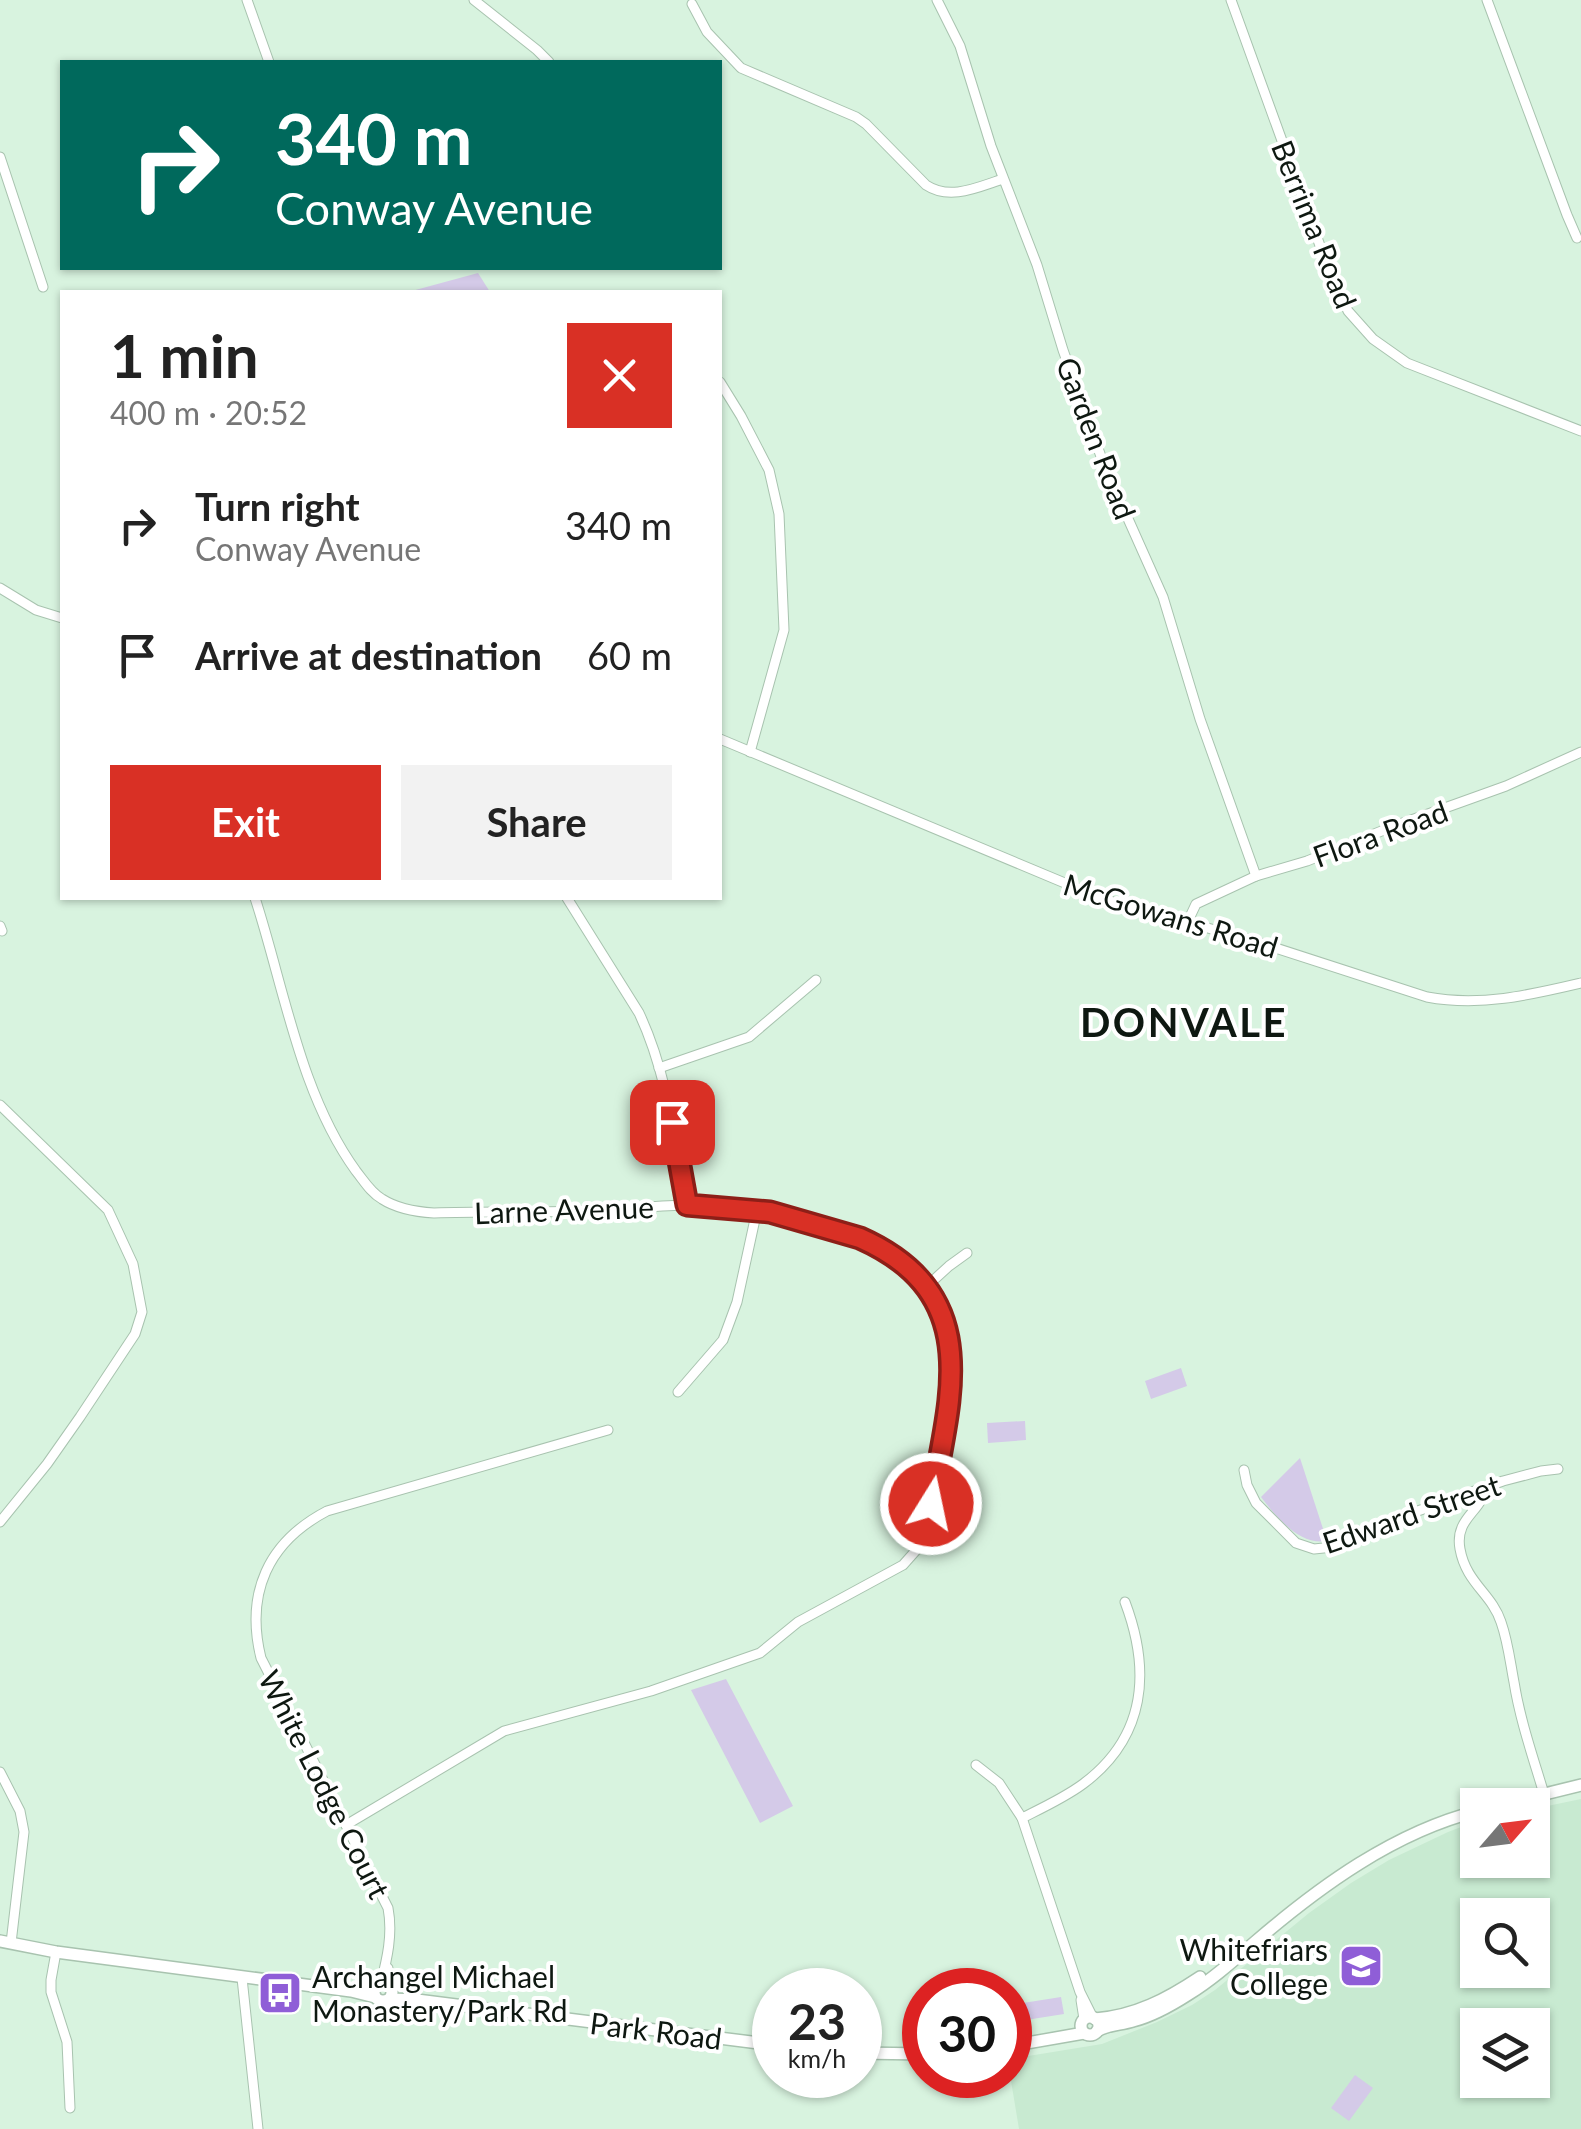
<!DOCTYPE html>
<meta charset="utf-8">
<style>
:root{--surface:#fff;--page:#f2f2f2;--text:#222;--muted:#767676;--accent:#d93025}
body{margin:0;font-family:Lato,sans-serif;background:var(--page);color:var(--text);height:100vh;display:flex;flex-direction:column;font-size:38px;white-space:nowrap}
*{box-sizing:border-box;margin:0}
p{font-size:32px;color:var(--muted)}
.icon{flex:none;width:55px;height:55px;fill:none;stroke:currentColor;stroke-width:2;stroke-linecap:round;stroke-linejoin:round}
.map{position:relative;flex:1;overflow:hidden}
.side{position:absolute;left:60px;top:290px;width:662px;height:610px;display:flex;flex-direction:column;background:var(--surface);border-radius:0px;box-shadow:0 2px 8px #0004}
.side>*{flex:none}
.guide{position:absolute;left:60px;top:60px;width:662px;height:210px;border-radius:0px;box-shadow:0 2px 8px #0004;background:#00695c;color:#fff;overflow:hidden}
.needle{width:65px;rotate:62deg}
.tools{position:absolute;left:1460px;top:1788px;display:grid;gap:20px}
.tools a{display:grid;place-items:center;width:90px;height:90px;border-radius:0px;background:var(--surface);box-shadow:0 2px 8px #0004;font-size:50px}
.speed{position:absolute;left:752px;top:1968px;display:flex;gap:20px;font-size:50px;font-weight:700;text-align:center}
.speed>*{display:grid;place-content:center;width:130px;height:130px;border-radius:50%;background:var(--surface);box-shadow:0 2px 8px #0004;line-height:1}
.speed small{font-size:25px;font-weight:400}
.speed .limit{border:15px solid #d22;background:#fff;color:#111}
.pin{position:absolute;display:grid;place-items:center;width:85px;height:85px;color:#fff;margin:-42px;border-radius:20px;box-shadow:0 5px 15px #0006}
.me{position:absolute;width:110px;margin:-55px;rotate:10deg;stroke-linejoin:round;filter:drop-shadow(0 0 8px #0008)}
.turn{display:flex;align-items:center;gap:35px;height:210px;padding:0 50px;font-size:45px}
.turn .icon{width:130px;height:130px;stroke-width:2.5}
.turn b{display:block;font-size:70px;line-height:85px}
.round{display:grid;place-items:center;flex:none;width:105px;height:105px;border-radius:0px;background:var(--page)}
.summary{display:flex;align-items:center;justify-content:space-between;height:170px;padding:0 50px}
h1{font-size:60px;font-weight:700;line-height:75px}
.action{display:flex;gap:20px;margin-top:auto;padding:20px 50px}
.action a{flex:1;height:115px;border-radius:0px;background:var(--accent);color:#fff;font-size:40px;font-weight:700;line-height:115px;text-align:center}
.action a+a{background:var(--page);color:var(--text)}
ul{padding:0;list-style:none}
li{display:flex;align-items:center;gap:30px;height:130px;padding:0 50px}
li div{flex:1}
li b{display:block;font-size:38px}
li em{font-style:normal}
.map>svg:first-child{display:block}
</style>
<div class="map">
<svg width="1581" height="2129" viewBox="0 0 1581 2129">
<rect width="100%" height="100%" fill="#d8f3df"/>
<path fill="#c8ead1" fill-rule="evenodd" d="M 1581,1799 L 1581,2129 L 1019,2129 L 1010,2075 L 1010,2059 L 1102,2044 L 1157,2022 L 1192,2005 L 1215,1990 L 1309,1913 L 1351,1883 L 1389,1860 L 1448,1832 L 1477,1821 L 1478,1860 L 1532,1860 L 1533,1809 ZM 1478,1915 L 1532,1915 L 1532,1970 L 1478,1970 ZM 1478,2025 L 1532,2025 L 1532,2080 L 1478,2080 Z"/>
<g fill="#d4cae8">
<path d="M 478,273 L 490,292 L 408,292 Z"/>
<path d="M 1181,1368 L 1187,1386 L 1151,1399 L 1145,1381 Z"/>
<path d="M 1025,1421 L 1026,1440 L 988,1443 L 987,1423 Z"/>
<path d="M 1300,1458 L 1327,1541 C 1300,1546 1276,1517 1261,1497 Z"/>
<path d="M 726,1679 L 793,1806 L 760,1823 L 691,1690 Z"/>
<path d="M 1061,1997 L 1064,2014 L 1026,2020 L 1023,2003 Z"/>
<path d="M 1355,2075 L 1373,2088 L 1349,2121 L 1331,2108 Z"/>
</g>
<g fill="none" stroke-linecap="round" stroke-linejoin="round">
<defs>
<g id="minor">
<path d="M 247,0 L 269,62"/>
<path d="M 474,0 L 537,50 L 549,62"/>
<path d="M 937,0 L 960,46 L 991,146 L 1037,265 L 1063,350 L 1104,465 L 1163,597 L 1200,719 L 1256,876"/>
<path d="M 1231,0 L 1327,265 L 1348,311 L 1373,339 L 1407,363 L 1581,431"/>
<path d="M 1487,0 L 1567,215 L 1577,238"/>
<path d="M 692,4 L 707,32 L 741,68 L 856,117 L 866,124 L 926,185 C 950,201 978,187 1003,179"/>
<path d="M 0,157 L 43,287"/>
<path d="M 720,382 L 741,416 L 769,470 L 779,514 L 784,630 L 750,752"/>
<path d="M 0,588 L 36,610 L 62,618"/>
<path d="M 720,739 L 1103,899 L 1251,940 L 1427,997 C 1480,1007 1530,995 1581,983"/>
<path d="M 255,898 C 284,987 300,1094 356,1171 C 364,1181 371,1193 382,1199 C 396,1208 417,1212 434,1213 C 482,1211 530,1213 578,1211 C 614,1210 649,1206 684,1205 C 728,1204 770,1212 812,1224 C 877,1243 932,1264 949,1339 C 956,1372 948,1404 943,1437 C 938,1467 933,1497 927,1527 L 919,1547 L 903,1565 L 798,1622 L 760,1653 L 651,1691 L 504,1731 L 346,1825"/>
<path d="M 567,898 L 639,1013 C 667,1072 675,1141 687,1205"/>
<path d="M 1188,921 L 1196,904 L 1256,876 L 1307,861 L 1389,828 L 1506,786 L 1581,752"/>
<path d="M 0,926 L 2,931"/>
<path d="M 659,1068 L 749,1037 L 816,980"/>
<path d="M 0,1105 L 108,1210 L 133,1264 L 142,1312 L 135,1334 L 80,1417 L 47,1464 L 0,1522"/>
<path d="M 925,1288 L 949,1266 L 967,1253"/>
<path d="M 678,1392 L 723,1340 L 737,1302 L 757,1210"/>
<path d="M 1244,1470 L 1247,1485 L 1256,1503 L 1296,1543 L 1314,1549 L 1333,1547 L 1395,1519 L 1503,1481 L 1541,1471 L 1558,1469"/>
<path d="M 1484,1488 C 1484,1511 1454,1517 1460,1549 C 1466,1583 1492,1594 1501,1622 C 1508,1642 1510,1661 1514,1682 C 1520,1720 1533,1757 1544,1794"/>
<path d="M 976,1765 L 999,1783 L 1022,1818 L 1080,1992 L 1093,2018"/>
<path d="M 0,1772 L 20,1811 L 24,1832 L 11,1943"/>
<path d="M 1022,1818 C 1042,1808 1064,1798 1083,1784 C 1146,1737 1151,1671 1125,1602"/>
<path d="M 56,1952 L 51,1980 L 51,1992 L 67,2042 L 70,2108"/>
<path d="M 388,1968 L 389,1985"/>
<path d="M 242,1978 L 258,2129"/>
<path d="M 381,1983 C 387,1959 393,1934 388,1908 L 261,1658 C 245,1593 268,1542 327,1511 L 608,1430"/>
<path d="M 1081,2000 L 1084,2019"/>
</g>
<g id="tertiary">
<path d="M 1500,1805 L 1581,1785"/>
<path d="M 0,1941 L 56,1952 L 351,1991 L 375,1997"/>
<circle cx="383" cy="1992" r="9"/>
<path d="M 390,1999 L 417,2000 L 775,2045"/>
<circle cx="1090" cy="2026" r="9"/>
<path d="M 1095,2019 C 1135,2016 1167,1999 1200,1977"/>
<path d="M 1097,2031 C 1109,2024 1120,2025 1133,2021 C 1153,2016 1172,2005 1189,1994 C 1213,1979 1233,1961 1255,1942 C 1319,1887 1394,1832 1478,1811"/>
<path d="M 1010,2046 L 1084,2033"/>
<path d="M 860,2053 L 925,2054"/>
</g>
</defs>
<use href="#minor" stroke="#a8c3af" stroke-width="11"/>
<use href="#tertiary" stroke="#a8c3af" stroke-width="14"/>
<use href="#minor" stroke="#fff" stroke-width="9"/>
<use href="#tertiary" stroke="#fff" stroke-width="11"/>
</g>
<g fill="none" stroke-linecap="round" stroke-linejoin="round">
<defs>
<path id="route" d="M 672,1122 L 687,1205 L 770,1212 L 860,1238 C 986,1294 950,1397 931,1504"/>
</defs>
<use href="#route" stroke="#8d1f18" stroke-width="25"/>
<use href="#route" stroke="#d93025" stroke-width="18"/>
</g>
<defs>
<symbol id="school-square" viewBox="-11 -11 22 22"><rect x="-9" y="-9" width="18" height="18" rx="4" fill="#8f5ed7" stroke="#fff"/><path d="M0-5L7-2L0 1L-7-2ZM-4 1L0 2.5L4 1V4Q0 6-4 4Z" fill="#fff"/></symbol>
<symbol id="bus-square" viewBox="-11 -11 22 22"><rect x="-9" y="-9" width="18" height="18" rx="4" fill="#8f5ed7" stroke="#fff"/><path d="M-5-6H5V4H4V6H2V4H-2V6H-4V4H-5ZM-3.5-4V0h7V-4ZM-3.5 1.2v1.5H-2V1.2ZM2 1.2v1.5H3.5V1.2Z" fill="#fff"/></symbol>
</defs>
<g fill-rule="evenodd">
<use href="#school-square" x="1336" y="1941" width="50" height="50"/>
<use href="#bus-square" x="255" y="1968" width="50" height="50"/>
</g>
<g text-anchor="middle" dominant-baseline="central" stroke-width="8" stroke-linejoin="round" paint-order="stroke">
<g font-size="30" fill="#0e1811" stroke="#fff">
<text transform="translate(1315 224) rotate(68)">Berrima Road</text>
<text transform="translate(1097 438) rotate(69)">Garden Road</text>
<text transform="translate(1380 833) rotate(-20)">Flora Road</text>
<text transform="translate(1171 915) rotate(17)">McGowans Road</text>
<text transform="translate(564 1209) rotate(-2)">Larne Avenue</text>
<text transform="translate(1411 1513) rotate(-19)">Edward Street</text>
<text transform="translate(325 1784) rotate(63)">White Lodge Court</text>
<text transform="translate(656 2030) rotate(7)">Park Road</text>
</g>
<g font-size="30" fill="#0e1811" stroke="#fff" text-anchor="end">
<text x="1328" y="1949">Whitefriars<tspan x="1328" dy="34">College</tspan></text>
<text x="312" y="1976" text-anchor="start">Archangel Michael<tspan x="312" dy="34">Monastery/Park Rd</tspan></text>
</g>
<g font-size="40" font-weight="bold" letter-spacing="2.5" fill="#0e1811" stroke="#fff">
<text x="1184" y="1022">DONVALE</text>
</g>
</g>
</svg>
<div class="tools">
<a><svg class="needle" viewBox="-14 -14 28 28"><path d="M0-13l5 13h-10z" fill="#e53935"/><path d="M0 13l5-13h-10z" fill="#767676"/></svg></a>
<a><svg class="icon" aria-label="search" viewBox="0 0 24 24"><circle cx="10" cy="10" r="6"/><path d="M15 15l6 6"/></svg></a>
<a><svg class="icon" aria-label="layers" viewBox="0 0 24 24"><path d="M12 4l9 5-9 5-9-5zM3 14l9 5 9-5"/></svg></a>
</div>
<div class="speed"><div>23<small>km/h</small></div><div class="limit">30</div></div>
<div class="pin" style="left:672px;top:1122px;background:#d93025"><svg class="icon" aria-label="arrive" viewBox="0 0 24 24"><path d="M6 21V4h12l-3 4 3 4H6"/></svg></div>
<svg class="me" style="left:931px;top:1504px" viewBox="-20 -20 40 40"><circle r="17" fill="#d93025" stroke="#fff" stroke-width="3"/><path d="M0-11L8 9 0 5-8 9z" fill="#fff"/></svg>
<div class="guide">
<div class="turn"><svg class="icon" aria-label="right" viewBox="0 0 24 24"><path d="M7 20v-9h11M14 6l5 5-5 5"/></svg><div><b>340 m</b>Conway Avenue</div></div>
</div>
<section class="side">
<div class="summary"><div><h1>1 min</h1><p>400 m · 20:52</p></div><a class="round" style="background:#d93025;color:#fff"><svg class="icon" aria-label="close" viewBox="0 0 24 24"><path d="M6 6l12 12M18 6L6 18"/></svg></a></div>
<ul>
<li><svg class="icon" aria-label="right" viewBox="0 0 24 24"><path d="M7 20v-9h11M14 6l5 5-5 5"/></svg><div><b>Turn right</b><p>Conway Avenue</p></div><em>340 m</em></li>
<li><svg class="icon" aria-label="arrive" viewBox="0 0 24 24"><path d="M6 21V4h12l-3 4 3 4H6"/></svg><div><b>Arrive at destination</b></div><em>60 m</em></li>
</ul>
<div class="action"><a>Exit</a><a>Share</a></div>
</section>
</div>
